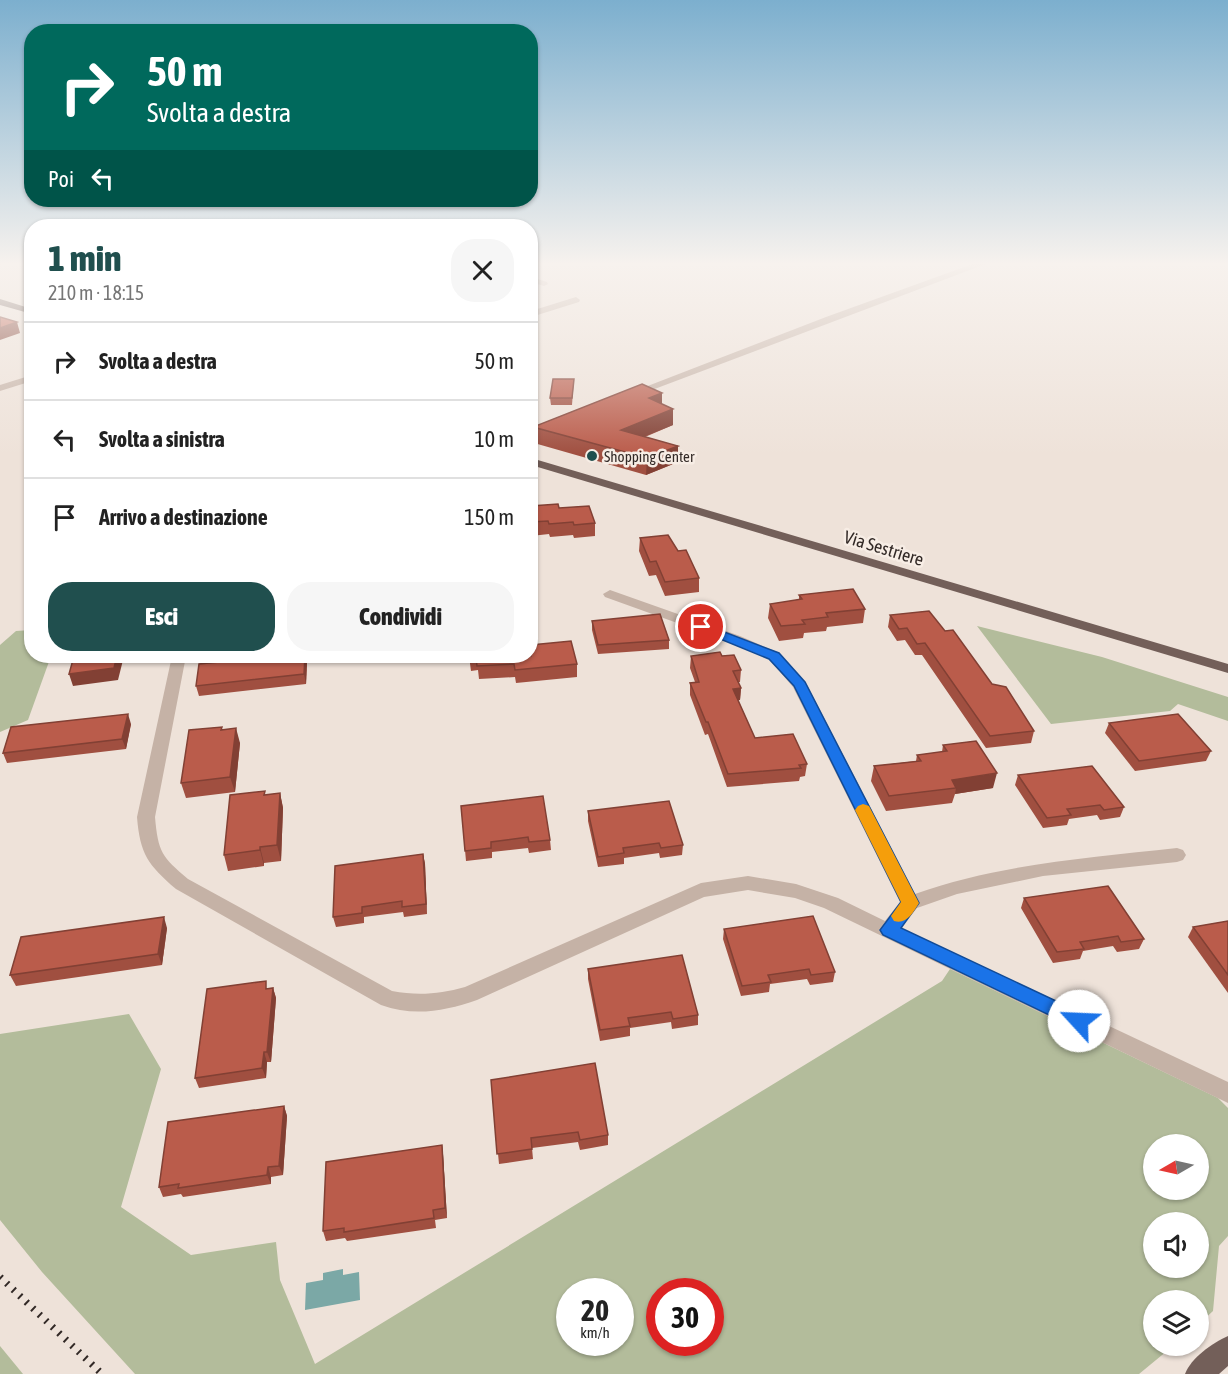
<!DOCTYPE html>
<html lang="it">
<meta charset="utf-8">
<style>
:root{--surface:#fff;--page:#f6f6f6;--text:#222;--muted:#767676;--line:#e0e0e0;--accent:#204f4e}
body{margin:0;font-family:"Asap Condensed",sans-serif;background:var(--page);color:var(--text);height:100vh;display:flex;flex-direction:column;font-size:22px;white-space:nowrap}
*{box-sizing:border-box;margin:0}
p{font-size:20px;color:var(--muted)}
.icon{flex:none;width:33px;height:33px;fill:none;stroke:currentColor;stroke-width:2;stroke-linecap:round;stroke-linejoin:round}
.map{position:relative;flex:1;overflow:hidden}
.details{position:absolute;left:24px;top:219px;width:514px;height:444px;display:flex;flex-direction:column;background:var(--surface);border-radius:24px;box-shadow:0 2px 4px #0004}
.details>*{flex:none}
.guide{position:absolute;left:24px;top:24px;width:514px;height:183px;border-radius:24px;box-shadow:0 2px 4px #0004;background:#00695c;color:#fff;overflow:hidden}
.needle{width:39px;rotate:261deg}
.fabs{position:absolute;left:1143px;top:1134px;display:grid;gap:12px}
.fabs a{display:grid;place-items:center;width:66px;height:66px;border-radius:50%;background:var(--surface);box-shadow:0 2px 4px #0004;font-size:30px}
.speed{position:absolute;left:556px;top:1278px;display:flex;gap:12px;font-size:30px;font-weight:700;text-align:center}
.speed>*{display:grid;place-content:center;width:78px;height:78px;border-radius:50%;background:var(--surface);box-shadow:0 2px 4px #0004;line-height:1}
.speed small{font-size:15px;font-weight:400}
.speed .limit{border:9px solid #d22;background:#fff;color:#111}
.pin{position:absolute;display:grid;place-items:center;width:51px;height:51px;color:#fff;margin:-26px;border:3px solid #fff;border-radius:50%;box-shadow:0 2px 6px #0007}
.me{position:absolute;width:66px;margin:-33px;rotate:295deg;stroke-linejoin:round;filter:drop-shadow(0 0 4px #0008)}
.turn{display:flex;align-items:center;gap:21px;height:126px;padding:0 24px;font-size:27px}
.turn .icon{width:78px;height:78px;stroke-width:2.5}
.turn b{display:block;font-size:42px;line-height:51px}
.then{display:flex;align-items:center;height:57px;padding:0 24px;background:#0003;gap:12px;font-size:22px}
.round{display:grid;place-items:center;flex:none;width:63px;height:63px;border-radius:24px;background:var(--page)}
.head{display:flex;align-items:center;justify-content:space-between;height:102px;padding:0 24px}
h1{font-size:36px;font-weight:800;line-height:45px;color:var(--accent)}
.cta{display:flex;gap:12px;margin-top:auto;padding:12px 24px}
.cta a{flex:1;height:69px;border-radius:24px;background:var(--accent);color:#fff;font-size:24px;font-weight:800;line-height:69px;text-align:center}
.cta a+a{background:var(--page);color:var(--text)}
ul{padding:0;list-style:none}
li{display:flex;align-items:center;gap:18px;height:78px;padding:0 24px;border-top:2px solid var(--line)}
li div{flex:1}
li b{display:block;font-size:22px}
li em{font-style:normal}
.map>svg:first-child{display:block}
</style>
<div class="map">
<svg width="1228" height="1374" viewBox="0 0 1228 1374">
<rect width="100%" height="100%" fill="#eee2d9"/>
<g fill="#b3bc9b" fill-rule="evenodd">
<path d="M 977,626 L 1102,657 L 1228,697 L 1228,721 L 1178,704 L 1170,711 L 1051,724 Z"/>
<path d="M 31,630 L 32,656 L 51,656 L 28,720 L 0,732 L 0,645 L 16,631 Z"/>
<path d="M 950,969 L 1218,1098 L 1228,1108 L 1228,1236 L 1219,1246 L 1213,1311 L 1199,1324 L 1198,1300 L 1154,1300 L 1154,1346 L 1173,1346 L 1139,1374 L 135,1374 L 42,1272 L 0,1220 L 0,1034 L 129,1014 L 161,1069 L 121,1207 L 191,1255 L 276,1242 L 280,1280 L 315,1364 L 942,981 ZM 1154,1144 L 1198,1144 L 1198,1190 L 1154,1190 ZM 1154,1222 L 1198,1222 L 1198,1268 L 1154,1268 ZM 570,1292 L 621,1292 L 621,1342 L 570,1342 ZM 660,1292 L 711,1292 L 711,1342 L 660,1342 Z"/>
<path d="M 0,1346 L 23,1374 L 0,1374 Z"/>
</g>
<path fill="#7ba8a6" d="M 343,1269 L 343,1275 L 359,1272 L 360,1300 L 305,1310 L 306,1283 L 323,1280 L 323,1273 Z"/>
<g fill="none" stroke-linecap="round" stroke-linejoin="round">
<g fill="#c5b2a6" fill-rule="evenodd">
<path d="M 0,262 L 5,262 L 0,265 Z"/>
<path d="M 978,262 L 991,262 L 636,396 L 627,394 L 826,317 Z"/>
<path d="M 531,277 L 547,282 L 548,284 L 544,286 L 531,282 Z"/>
<path d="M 576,297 L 580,300 L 579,302 L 531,317 L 531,311 Z"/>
<path d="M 32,375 L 32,381 L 0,391 L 0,385 Z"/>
<path d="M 610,590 L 740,636 L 779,653 L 807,685 L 915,894 C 999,864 1088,858 1177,848 L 1183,850 L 1186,855 L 1183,860 L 1177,862 L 1043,876 L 957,894 L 917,908 L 901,928 L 1228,1082 L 1228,1103 L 824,908 L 795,898 L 748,890 L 704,897 L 477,1000 C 445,1011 414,1017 381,1005 L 176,889 C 148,865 140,854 137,817 L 172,656 L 186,656 L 155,817 C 158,852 162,857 188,879 L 392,991 C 418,996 440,994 465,987 L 701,883 L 748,876 L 796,884 L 838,898 L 885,921 L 900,902 L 793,687 L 769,659 L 730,642 L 605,597 L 603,594 Z"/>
</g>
<g fill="#735f59" fill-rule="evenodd">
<path d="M 0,299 L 32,309 L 32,314 L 0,305 Z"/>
<path d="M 531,458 L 1228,664 L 1228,673 L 531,465 Z"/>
<path d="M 1228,1336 L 1228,1366 L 1219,1374 L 1185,1374 C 1191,1358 1212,1343 1228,1336 Z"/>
</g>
<path stroke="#322926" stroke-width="7" stroke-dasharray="2 7" stroke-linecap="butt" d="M 0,1277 L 102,1374"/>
</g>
<g fill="#a04f40">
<path d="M 574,379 L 572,405 L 551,405 L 550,398 Z"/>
<path d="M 662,393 L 662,404 L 673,425 L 645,437 L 678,462 L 646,475 L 534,443 L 533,427 Z"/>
<path d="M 531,506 L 559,508 L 595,523 L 595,536 L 574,538 L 573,535 L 550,537 L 549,534 L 531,536 Z"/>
<path d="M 640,538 L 678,551 L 699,578 L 699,592 L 665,596 L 656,575 L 649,576 L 639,551 Z"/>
<path d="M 799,595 L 865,609 L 863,623 L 827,627 L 826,631 L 804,633 L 803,638 L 779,641 L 768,618 L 770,604 L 799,600 Z"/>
<path d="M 890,615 L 945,631 L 1034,731 L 1031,743 L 986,748 L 922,655 L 915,655 L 905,640 L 897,641 L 888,627 Z"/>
<path d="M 592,621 L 669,640 L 669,649 L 598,654 L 592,630 Z"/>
<path d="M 469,656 L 577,664 L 577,677 L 516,683 L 515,677 L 479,679 L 478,670 L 471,671 Z"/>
<path d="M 691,656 L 722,656 L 741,670 L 740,682 L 738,682 L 741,688 L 740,700 L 738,700 L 755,738 L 807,764 L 805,776 L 800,777 L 799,781 L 727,787 L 708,734 L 705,735 L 690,695 L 690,683 L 695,682 L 690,668 Z"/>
<path d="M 307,663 L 306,684 L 199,696 L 196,686 Z"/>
<path d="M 1109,723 L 1211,751 L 1206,761 L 1135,771 L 1105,733 Z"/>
<path d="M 131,724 L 126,749 L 7,763 L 3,753 Z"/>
<path d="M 222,727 L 222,730 L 240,743 L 235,792 L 186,798 L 181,783 Z"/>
<path d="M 943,745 L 993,788 L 955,794 L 952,803 L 886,811 L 871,781 L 874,766 L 916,761 L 917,755 L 942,752 Z"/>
<path d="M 1018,775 L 1124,807 L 1120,817 L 1100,820 L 1097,815 L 1069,819 L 1067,825 L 1043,828 L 1015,785 Z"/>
<path d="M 280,793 L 283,808 L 281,861 L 264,863 L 264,866 L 228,871 L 224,855 L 266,795 Z"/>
<path d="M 461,806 L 550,840 L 551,850 L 529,853 L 528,848 L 492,852 L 492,858 L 466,861 Z"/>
<path d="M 588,811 L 683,845 L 682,855 L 660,858 L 659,853 L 624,858 L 624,864 L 598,867 L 588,821 Z"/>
<path d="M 423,854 L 425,864 L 427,914 L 404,917 L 403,912 L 364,917 L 364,923 L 336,927 L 333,917 Z"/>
<path d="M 1024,898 L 1144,939 L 1139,949 L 1117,952 L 1113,946 L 1083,951 L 1080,959 L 1053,963 L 1021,908 Z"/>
<path d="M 1228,921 L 1228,993 L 1188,937 L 1193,927 Z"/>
<path d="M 167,928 L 162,965 L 16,986 L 10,975 Z"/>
<path d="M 724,929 L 835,972 L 833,982 L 810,985 L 807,979 L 770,984 L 769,992 L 741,996 L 723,939 Z"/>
<path d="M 588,969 L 698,1015 L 698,1025 L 672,1029 L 671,1022 L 630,1028 L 630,1036 L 600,1041 L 588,979 Z"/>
<path d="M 273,988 L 276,998 L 271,1062 L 267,1062 L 266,1078 L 199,1088 L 195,1078 L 269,989 Z"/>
<path d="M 491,1080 L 608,1135 L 608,1145 L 580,1150 L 578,1142 L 532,1148 L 533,1159 L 499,1164 Z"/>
<path d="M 284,1106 L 287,1116 L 283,1175 L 271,1177 L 271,1184 L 183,1197 L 181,1194 L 163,1197 L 159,1187 Z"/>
<path d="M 442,1145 L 443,1154 L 447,1218 L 435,1220 L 436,1228 L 347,1241 L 345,1238 L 326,1241 L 323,1231 Z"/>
</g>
<g fill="#824034">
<path d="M 17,322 L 20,333 L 0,340 L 0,328 Z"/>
<path d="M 662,393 L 662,408 L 649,398 Z"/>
<path d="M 673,409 L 673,425 L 621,446 L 621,430 Z"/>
<path d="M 678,446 L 678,462 L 646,475 L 647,458 Z"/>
<path d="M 117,656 L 124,656 L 118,680 L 73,686 L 69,674 Z"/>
<path d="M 305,656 L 307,663 L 306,684 L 304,674 Z"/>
<path d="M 741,688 L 740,700 L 732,701 L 733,689 Z"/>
<path d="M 128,714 L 131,724 L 126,749 L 122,739 Z"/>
<path d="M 236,728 L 240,743 L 235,792 L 230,777 Z"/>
<path d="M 997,773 L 993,788 L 955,794 L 956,788 L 952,780 Z"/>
<path d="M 280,793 L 283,808 L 281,861 L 277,845 Z"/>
<path d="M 260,847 L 264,863 L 264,866 L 260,850 Z"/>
<path d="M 423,854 L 425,864 L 427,914 L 426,904 Z"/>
<path d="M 164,917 L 167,928 L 162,965 L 158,954 Z"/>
<path d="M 273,988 L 276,998 L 271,1062 L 267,1052 Z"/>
<path d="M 264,1052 L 267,1062 L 266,1078 L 262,1068 Z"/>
<path d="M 284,1106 L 287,1116 L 283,1175 L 279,1166 Z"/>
<path d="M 442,1145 L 443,1154 L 447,1218 L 445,1208 Z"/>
<path d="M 268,1167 L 271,1177 L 271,1184 L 267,1175 Z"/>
</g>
<g fill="#ba5c4b" stroke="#824034" stroke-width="1.5">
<path d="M 0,317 L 17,322 L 0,328 Z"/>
<path d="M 553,379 L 574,379 L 572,398 L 550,398 Z"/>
<path d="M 642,384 L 662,393 L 649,398 L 673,409 L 621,430 L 678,446 L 647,458 L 533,427 Z"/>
<path d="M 558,504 L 559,508 L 589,506 L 595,523 L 574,525 L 573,522 L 549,524 L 548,521 L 531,522 L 531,506 Z"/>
<path d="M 668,535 L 678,551 L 686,550 L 699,578 L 665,582 L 656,561 L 650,562 L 640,538 Z"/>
<path d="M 853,589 L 865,609 L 826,613 L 828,617 L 802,620 L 805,624 L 781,626 L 770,604 L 802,599 L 799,595 Z"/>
<path d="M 929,611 L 945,631 L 953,630 L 992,684 L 1006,687 L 1034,731 L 990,736 L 925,643 L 917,644 L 907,628 L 899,629 L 890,615 Z"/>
<path d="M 660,614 L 669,640 L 598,645 L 592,621 Z"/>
<path d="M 571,641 L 577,664 L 515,670 L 514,664 L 477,666 L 476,657 L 470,658 L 470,656 L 531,656 L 531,645 Z"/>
<path d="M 720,652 L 722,656 L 734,655 L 741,670 L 733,671 L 741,688 L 733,689 L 755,738 L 793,734 L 807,764 L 799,765 L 801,768 L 728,774 L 708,722 L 706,722 L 690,683 L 699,682 L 691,656 Z"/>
<path d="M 74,656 L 117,656 L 114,668 L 69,674 Z"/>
<path d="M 282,656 L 305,656 L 304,674 L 196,686 L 199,664 Z"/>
<path d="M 128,714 L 122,739 L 3,753 L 11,727 Z"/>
<path d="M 1178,714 L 1211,751 L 1139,761 L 1109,723 Z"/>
<path d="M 222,727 L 221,730 L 236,728 L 230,777 L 181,783 L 189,730 Z"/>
<path d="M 976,741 L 997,773 L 952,780 L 956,788 L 889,796 L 874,766 L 921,761 L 917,755 L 947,751 L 943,745 Z"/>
<path d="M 1092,766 L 1124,807 L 1104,810 L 1100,805 L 1067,809 L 1071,815 L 1047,818 L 1018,775 Z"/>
<path d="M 265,791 L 264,795 L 280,793 L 277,845 L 260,847 L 260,850 L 224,855 L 230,795 Z"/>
<path d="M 543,796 L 550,840 L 529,842 L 528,837 L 491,842 L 491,848 L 465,851 L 461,806 Z"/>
<path d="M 669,801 L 683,845 L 661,848 L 659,843 L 623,848 L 624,853 L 598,857 L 588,811 Z"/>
<path d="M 423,854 L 426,904 L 402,907 L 402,901 L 362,907 L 362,913 L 333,917 L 335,866 Z"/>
<path d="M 1108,886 L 1144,939 L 1121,942 L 1118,936 L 1080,942 L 1084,949 L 1057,952 L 1024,898 Z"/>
<path d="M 813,916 L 835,972 L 811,975 L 809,969 L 768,975 L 771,982 L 742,986 L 724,929 Z"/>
<path d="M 164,917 L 158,954 L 10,975 L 21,937 Z"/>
<path d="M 1228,921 L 1228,975 L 1193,927 Z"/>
<path d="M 682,955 L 698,1015 L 673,1019 L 671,1012 L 628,1018 L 630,1026 L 600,1030 L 588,969 Z"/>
<path d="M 266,981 L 266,989 L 273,988 L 267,1052 L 264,1052 L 262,1068 L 195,1078 L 207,989 Z"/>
<path d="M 595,1063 L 608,1135 L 580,1140 L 578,1132 L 531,1138 L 532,1149 L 497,1154 L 491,1080 Z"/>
<path d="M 284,1106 L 279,1166 L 268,1167 L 267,1175 L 178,1188 L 179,1184 L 159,1187 L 168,1122 Z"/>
<path d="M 442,1145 L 445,1208 L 433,1210 L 434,1218 L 344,1232 L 344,1228 L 323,1231 L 326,1162 Z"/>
</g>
<linearGradient id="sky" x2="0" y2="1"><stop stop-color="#7cafce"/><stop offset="0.58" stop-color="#f7f2ee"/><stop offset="1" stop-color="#f7f2ee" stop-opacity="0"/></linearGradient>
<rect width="1228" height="455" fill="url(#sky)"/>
<path fill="#1a73e8" stroke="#114b97" stroke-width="1.5" d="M 701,623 L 779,653 L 805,682 L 919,903 L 901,928 L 1086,1015 L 1088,1021 L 1086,1026 L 1079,1029 L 1072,1026 L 883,935 L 880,930 L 901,902 L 794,686 L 769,659 L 696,629 L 694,627 L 696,624 Z"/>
<path fill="#f59e0b" d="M 863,804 L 869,806 L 871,810 L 919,903 C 913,913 906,925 894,921 L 891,916 L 901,902 L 855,810 L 858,806 Z"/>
<circle fill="#204f4e" stroke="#f7ede5" stroke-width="2" cx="592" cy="456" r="6"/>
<g text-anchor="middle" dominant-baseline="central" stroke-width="5" stroke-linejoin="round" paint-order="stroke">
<g font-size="15" fill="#322926" stroke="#f7ede5" text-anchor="start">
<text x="604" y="456">Shopping Center</text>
</g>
<g font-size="18" fill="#322926" stroke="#f7ede5">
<text transform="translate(884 548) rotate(17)">Via Sestriere</text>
</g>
</g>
</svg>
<div class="fabs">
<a><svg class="needle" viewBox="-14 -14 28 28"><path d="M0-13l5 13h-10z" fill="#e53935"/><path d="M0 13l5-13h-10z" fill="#767676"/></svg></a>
<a><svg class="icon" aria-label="sound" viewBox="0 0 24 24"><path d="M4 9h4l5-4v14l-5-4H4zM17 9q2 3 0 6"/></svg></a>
<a><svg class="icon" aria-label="layers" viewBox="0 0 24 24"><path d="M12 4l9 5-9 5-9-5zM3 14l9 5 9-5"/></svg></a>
</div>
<div class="speed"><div>20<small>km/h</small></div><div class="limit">30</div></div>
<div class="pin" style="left:701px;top:627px;background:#d93025"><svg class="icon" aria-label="arrive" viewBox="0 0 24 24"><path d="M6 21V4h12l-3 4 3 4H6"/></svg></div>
<svg class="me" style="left:1079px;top:1021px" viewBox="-20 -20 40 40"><circle r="19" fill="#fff"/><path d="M0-13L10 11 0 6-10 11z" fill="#1a73e8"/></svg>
<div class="guide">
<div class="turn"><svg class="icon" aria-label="right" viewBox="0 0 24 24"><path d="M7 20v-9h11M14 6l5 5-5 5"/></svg><div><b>50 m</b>Svolta a destra</div></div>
<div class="then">Poi<svg class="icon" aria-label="left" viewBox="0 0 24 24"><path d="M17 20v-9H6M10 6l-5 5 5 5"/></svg></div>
</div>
<section class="details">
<div class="head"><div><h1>1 min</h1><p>210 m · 18:15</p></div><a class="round"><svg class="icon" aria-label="close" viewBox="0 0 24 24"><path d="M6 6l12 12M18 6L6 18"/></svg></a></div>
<ul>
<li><svg class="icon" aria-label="right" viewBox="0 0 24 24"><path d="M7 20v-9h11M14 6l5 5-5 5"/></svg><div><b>Svolta a destra</b></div><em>50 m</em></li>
<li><svg class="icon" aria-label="left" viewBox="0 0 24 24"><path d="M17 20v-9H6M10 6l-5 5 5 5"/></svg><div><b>Svolta a sinistra</b></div><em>10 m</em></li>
<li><svg class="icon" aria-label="arrive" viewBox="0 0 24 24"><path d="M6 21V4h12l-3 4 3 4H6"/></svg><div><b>Arrivo a destinazione</b></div><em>150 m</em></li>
</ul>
<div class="cta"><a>Esci</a><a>Condividi</a></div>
</section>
</div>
